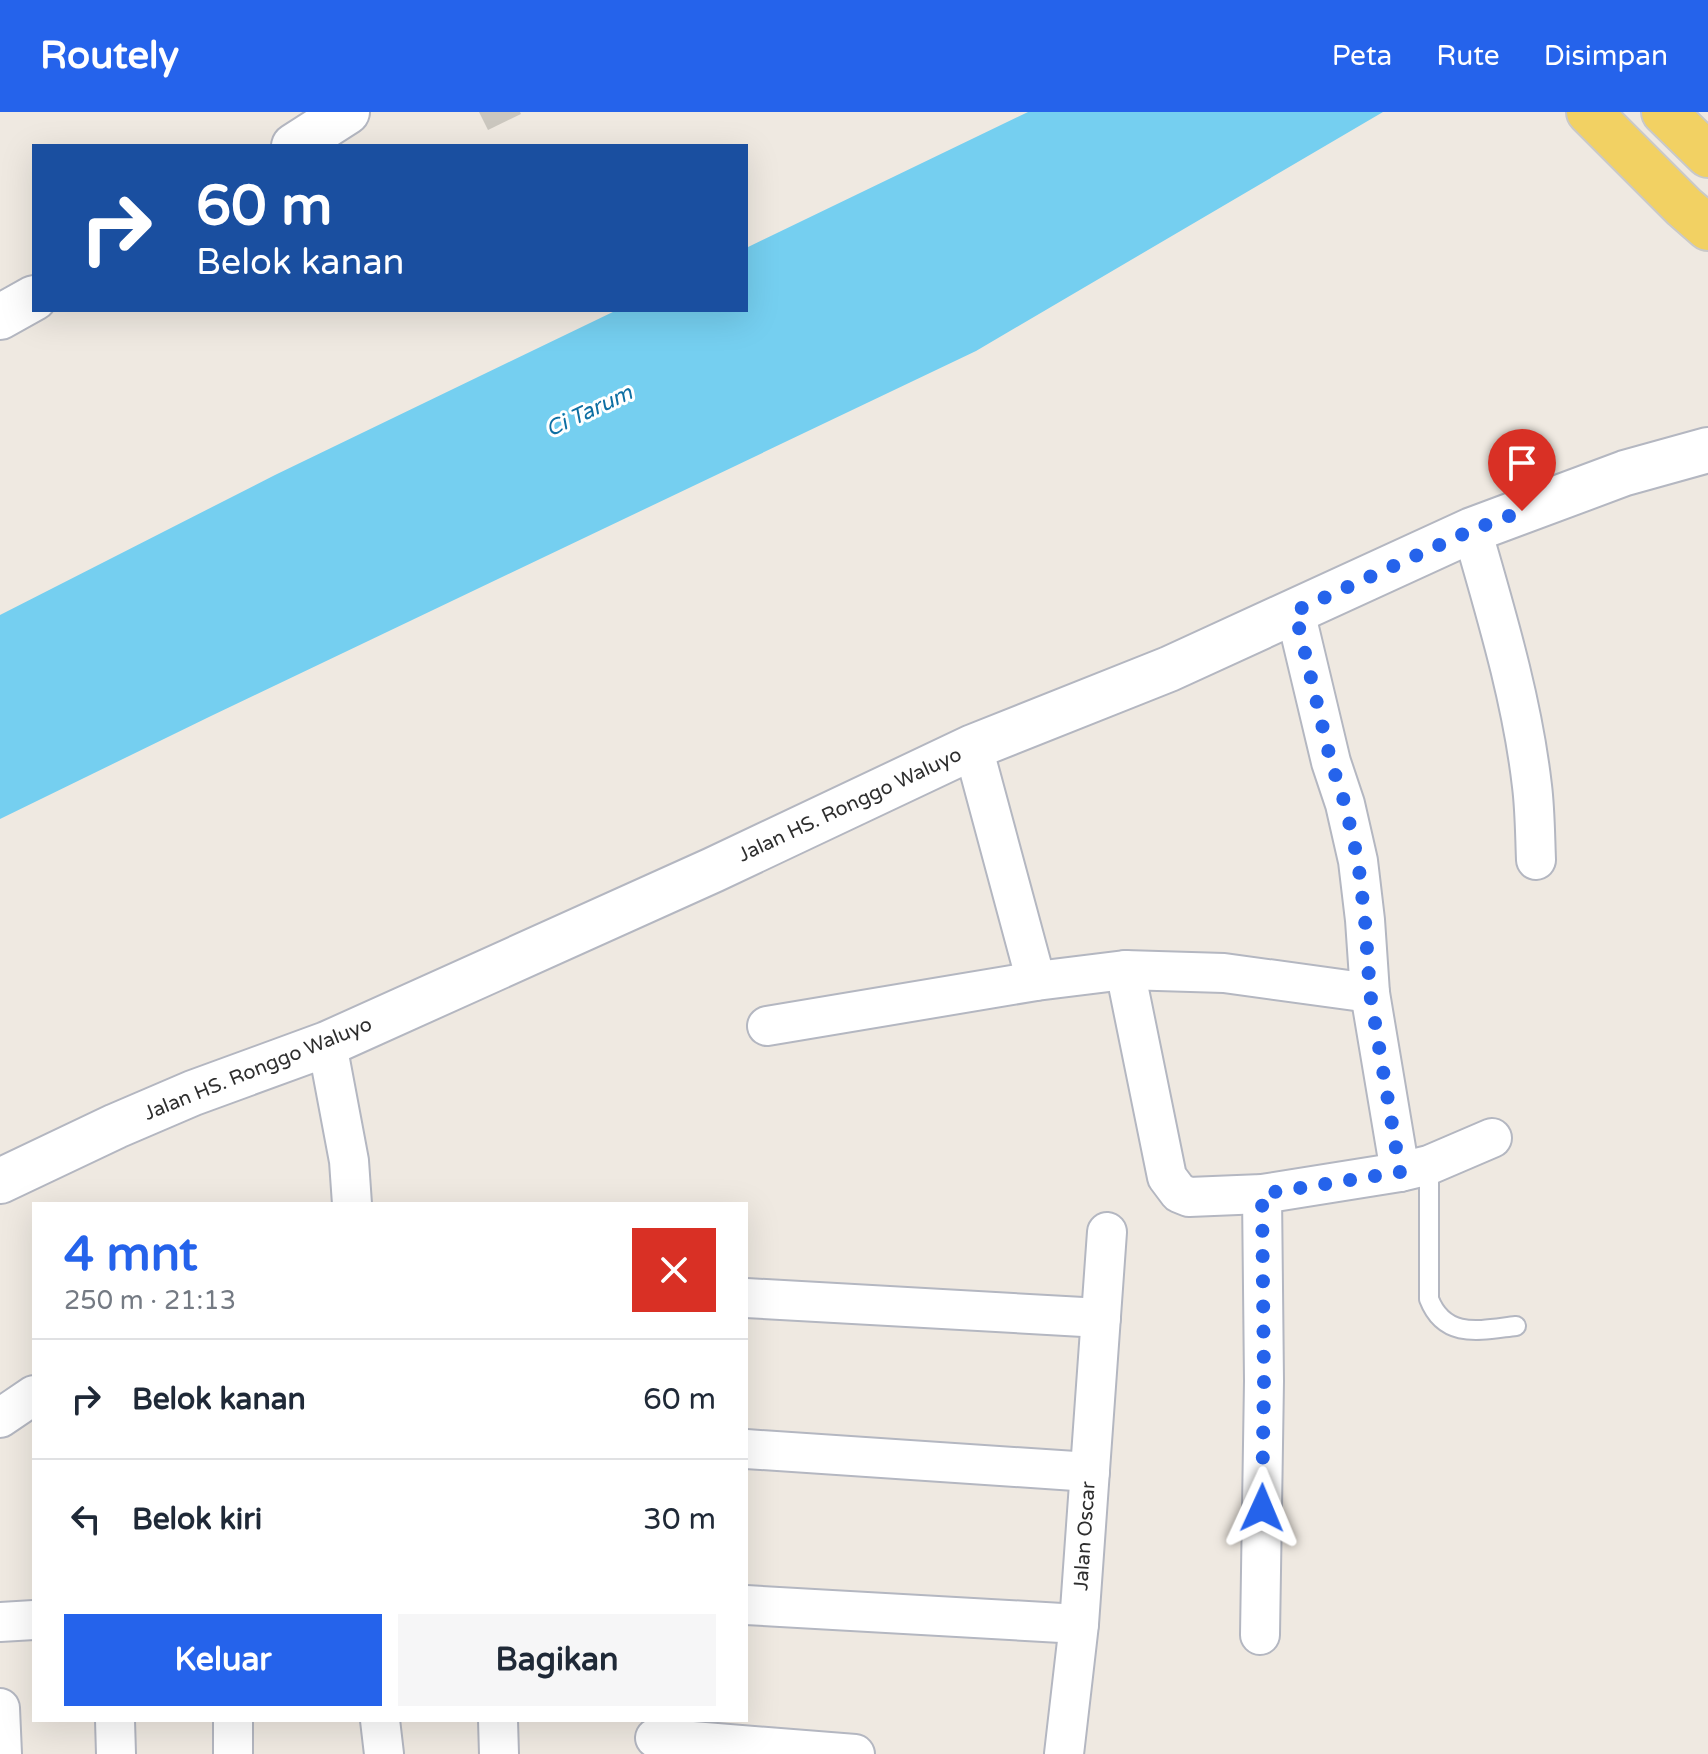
<!DOCTYPE html>
<html lang="id">
<meta charset="utf-8">
<style>
:root{--surface:#fff;--page:#f6f6f7;--text:#1f2937;--muted:#747a83;--line:#e0e1e3;--accent:#2563eb}
body{margin:0;font-family:"Varela Round",sans-serif;background:var(--page);color:var(--text);height:100vh;display:flex;flex-direction:column;font-size:30px;white-space:nowrap}
*{box-sizing:border-box;margin:0}
p{font-size:26px;color:var(--muted)}
.icon{flex:none;width:44px;height:44px;fill:none;stroke:currentColor;stroke-width:2;stroke-linecap:round;stroke-linejoin:round}
.map{position:relative;flex:1;overflow:hidden}
.details{position:absolute;left:32px;top:1090px;width:716px;height:520px;display:flex;flex-direction:column;background:var(--surface);border-radius:0px;box-shadow:0 8px 32px #0002}
.details>*{flex:none}
.hud{position:absolute;left:32px;top:32px;width:716px;height:168px;border-radius:0px;box-shadow:0 8px 32px #0002;background:#1a4fa0;color:#fff;overflow:hidden}
.pin{position:absolute;display:grid;place-items:center;width:68px;height:68px;color:#fff;margin:-82px -34px;border-radius:50% 50% 50% 0;rotate:-45deg;box-shadow:0 0 8px #0007}
.pin .icon{rotate:45deg}
.me{position:absolute;width:88px;margin:-44px;rotate:1deg;stroke-linejoin:round;filter:drop-shadow(0 0 6px #0008)}
.turn{display:flex;align-items:center;gap:28px;height:168px;padding:0 32px;font-size:36px}
.turn .icon{width:104px;height:104px;stroke-width:2.5}
.turn b{display:block;font-size:56px;line-height:68px}
.round{display:grid;place-items:center;flex:none;width:84px;height:84px;border-radius:0px;background:var(--page)}
.summary{display:flex;align-items:center;justify-content:space-between;height:136px;padding:0 32px}
h1{font-size:48px;font-weight:700;line-height:60px;color:var(--accent)}
.cta{display:flex;gap:16px;margin-top:auto;padding:16px 32px}
.cta a{flex:1;height:92px;border-radius:0px;background:var(--accent);color:#fff;font-size:32px;font-weight:700;line-height:92px;text-align:center}
.cta a+a{background:var(--page);color:var(--text)}
ul{padding:0;list-style:none}
li{display:flex;align-items:center;gap:24px;height:120px;padding:0 32px;border-top:2px solid var(--line)}
li div{flex:1}
li b{display:block;font-size:30px}
li em{font-style:normal}
header{display:flex;align-items:center;gap:48px;box-sizing:border-box;height:112px;padding:0 40px;background:var(--accent);color:#fff}
header strong{font-size:38px}
nav{display:flex;gap:44px;margin-inline-start:auto;font-size:28px}
.map>svg:first-child{display:block}
</style>
<header>
<strong>Routely</strong>
<nav><a>Peta</a><a>Rute</a><a>Disimpan</a></nav>
</header>
<div class="map">
<svg width="1708" height="1642" viewBox="0 0 1708 1642">
<rect width="100%" height="100%" fill="#efe9e1"/>
<path fill="#75cff0" d="M 1028,0 L 1383,0 L 976,239 L 211,604 L 0,707 L 0,503 L 275,363 L 617,198 L 746,198 L 746,136 Z"/>
<path fill="#cbc7bf" d="M 479,0 L 520,0 L 521,2 L 488,18 Z"/>
<g fill="none" stroke-linecap="round" stroke-linejoin="round">
<defs>
<path id="service" d="M 1429,1053 L 1429,1187 C 1445,1228 1481,1218 1516,1214"/>
<g id="minor">
<path d="M 1472,418 C 1496,502 1522,587 1532,674 C 1535,698 1535,723 1536,748"/>
<path d="M 1295,499 L 1331,650 L 1345,692 L 1358,749 L 1365,808 L 1370,881 L 1400,1060"/>
<path d="M 973,635 L 1036,869"/>
<path d="M 1125,858 L 1167,1065 L 1179,1081 L 1189,1085 L 1262,1082 L 1400,1060 L 1429,1053 L 1492,1026"/>
<path d="M 767,914 L 1036,869 L 1125,858 L 1224,861 L 1370,881"/>
<path d="M 327,932 L 349,1049 L 352,1092"/>
<path d="M 746,1186 L 1101,1206"/>
<path d="M 0,1306 L 34,1283"/>
<path d="M 746,1337 L 1090,1360"/>
<path d="M 746,1493 L 1079,1512"/>
<path d="M 0,1510 L 34,1508"/>
<path d="M 1260,1523 L 1264,1269 L 1262,1082"/>
<path d="M 0,1596 L 2,1642"/>
<path d="M 115,1608 L 116,1642"/>
<path d="M 233,1608 L 233,1642"/>
<path d="M 380,1608 L 384,1642"/>
<path d="M 498,1608 L 499,1642"/>
<path d="M 655,1626 L 855,1642"/>
<path d="M 1064,1642 L 1079,1512 L 1107,1120"/>
</g>
<g id="tertiary">
<path d="M 294,34 L 347,0"/>
<path d="M 0,205 L 34,186"/>
<path d="M 0,1069 L 116,1014 L 193,981 L 327,932 L 713,758 L 973,635 L 1169,557 L 1472,418 L 1625,361 L 1708,338"/>
</g>
<g id="primary">
<path d="M 1589,0 L 1684,95 L 1708,116"/>
<path d="M 1664,0 L 1708,43"/>
</g>
</defs>
<use href="#service" stroke="#b4b7c1" stroke-width="22"/>
<use href="#minor" stroke="#b4b7c1" stroke-width="42"/>
<use href="#tertiary" stroke="#b4b7c1" stroke-width="48"/>
<use href="#primary" stroke="#c9c9c9" stroke-width="48"/>
<use href="#service" stroke="#fff" stroke-width="18"/>
<use href="#minor" stroke="#fff" stroke-width="38"/>
<use href="#tertiary" stroke="#fff" stroke-width="44"/>
<use href="#primary" stroke="#f2d163" stroke-width="44"/>
</g>
<g fill="none" stroke-linecap="round" stroke-linejoin="round">
<path stroke="#2563eb" stroke-width="14" stroke-dasharray="0 25.2" d="M 1262,1396 L 1264,1269 L 1262,1082 L 1400,1060 L 1370,881 L 1365,808 L 1358,749 L 1345,692 L 1331,650 L 1295,499 L 1472,418 L 1522,399"/>
</g>
<g text-anchor="middle" dominant-baseline="central" stroke-width="6" stroke-linejoin="round" paint-order="stroke">
<g font-size="20" fill="#2e2e2e" stroke="#fff">
<text transform="translate(850 693) rotate(-25)">Jalan HS. Ronggo Waluyo</text>
<text transform="translate(258 957) rotate(-22)">Jalan HS. Ronggo Waluyo</text>
<text transform="translate(1085 1424) rotate(-86)">Jalan Oscar</text>
</g>
<g font-size="22" font-style="italic" fill="#0d6fa3" stroke="#fff">
<text transform="translate(589 299) rotate(-25)">Ci Tarum</text>
</g>
</g>
</svg>
<div class="pin" style="left:1522px;top:399px;background:#d93025"><svg class="icon" aria-label="arrive" viewBox="0 0 24 24"><path d="M6 21V4h12l-3 4 3 4H6"/></svg></div>
<svg class="me" style="left:1262px;top:1396px" viewBox="-20 -20 40 40"><path d="M0-17L14 15 0 8-14 15z" fill="#2563eb" stroke="#fff" stroke-width="4"/></svg>
<div class="hud">
<div class="turn"><svg class="icon" aria-label="right" viewBox="0 0 24 24"><path d="M7 20v-9h11M14 6l5 5-5 5"/></svg><div><b>60 m</b>Belok kanan</div></div>
</div>
<section class="details">
<div class="summary"><div><h1>4 mnt</h1><p>250 m · 21:13</p></div><a class="round" style="background:#d93025;color:#fff"><svg class="icon" aria-label="close" viewBox="0 0 24 24"><path d="M6 6l12 12M18 6L6 18"/></svg></a></div>
<ul>
<li><svg class="icon" aria-label="right" viewBox="0 0 24 24"><path d="M7 20v-9h11M14 6l5 5-5 5"/></svg><div><b>Belok kanan</b></div><em>60 m</em></li>
<li><svg class="icon" aria-label="left" viewBox="0 0 24 24"><path d="M17 20v-9H6M10 6l-5 5 5 5"/></svg><div><b>Belok kiri</b></div><em>30 m</em></li>
</ul>
<div class="cta"><a>Keluar</a><a>Bagikan</a></div>
</section>
</div>
